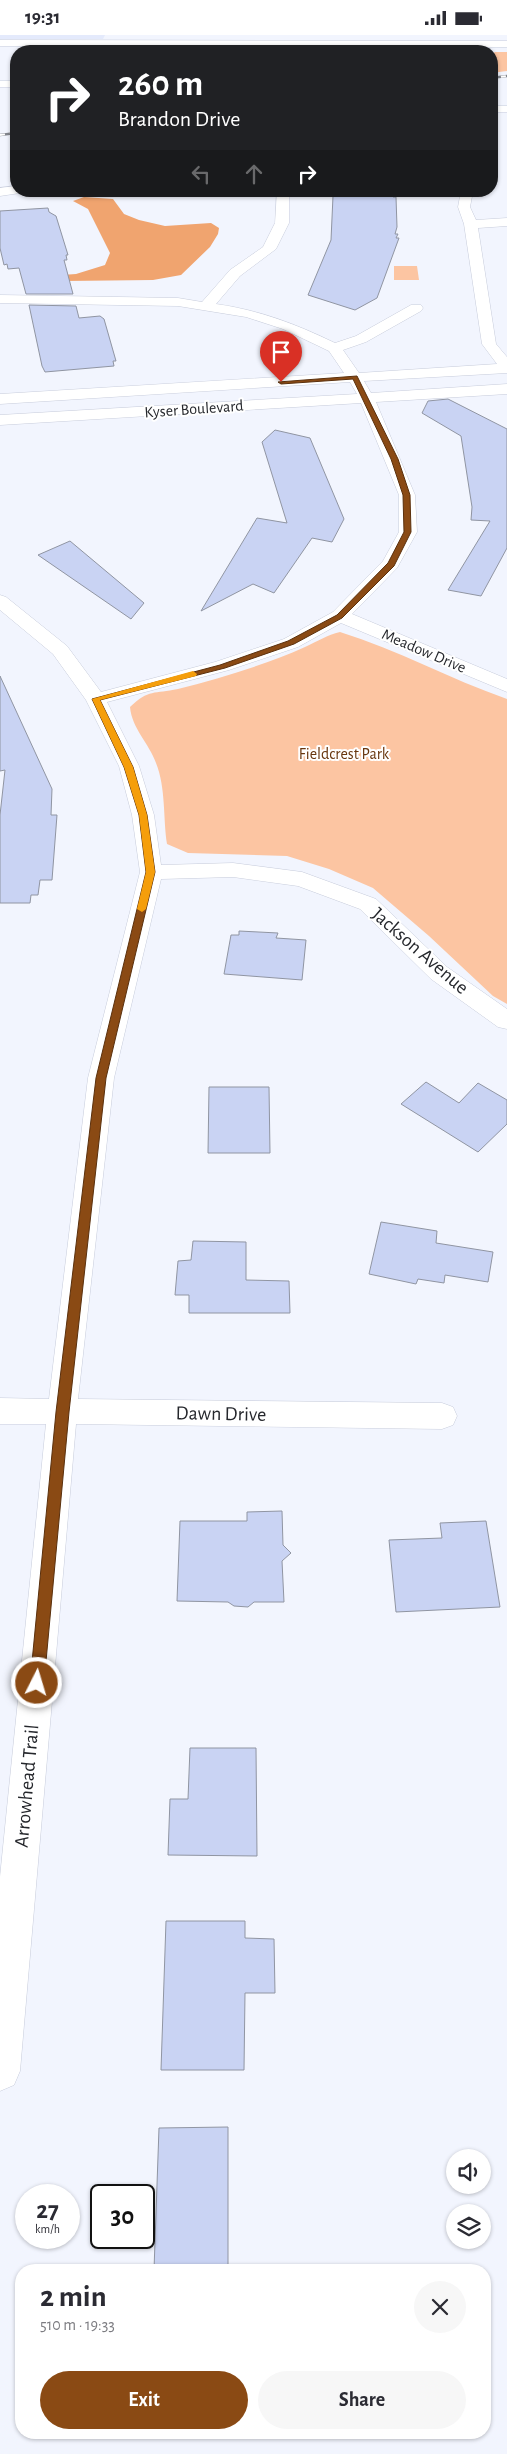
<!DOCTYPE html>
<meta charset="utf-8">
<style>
:root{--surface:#fff;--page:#f7f7f7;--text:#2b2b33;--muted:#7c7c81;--accent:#8a4a14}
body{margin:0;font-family:"Alegreya Sans",sans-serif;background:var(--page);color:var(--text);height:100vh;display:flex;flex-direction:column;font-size:19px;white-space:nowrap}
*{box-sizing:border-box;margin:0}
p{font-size:16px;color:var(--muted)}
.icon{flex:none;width:28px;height:28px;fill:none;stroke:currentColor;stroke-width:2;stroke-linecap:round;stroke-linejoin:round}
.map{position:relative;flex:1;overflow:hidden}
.side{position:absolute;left:15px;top:2229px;width:476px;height:175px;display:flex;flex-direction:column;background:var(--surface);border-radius:20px;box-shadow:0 1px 4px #0004}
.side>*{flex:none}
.guide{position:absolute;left:10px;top:10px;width:488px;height:152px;border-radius:20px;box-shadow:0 1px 4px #0004;background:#202124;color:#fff;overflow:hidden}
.buttons{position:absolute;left:446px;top:2114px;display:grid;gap:10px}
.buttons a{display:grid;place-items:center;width:45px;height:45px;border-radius:50%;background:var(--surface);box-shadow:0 1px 4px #0004;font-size:25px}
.speed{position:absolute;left:15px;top:2149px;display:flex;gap:10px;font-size:25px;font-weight:700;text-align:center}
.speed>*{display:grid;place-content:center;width:65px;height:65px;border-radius:50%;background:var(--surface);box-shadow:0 1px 4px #0004;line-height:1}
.speed small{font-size:12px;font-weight:400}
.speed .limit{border:2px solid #111;border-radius:8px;background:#fff;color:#111}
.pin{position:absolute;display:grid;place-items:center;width:42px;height:42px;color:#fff;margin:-51px -21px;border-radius:50% 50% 50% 0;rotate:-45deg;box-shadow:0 0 5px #0007}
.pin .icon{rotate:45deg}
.me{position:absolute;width:55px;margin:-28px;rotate:5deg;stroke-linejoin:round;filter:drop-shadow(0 0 4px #0008)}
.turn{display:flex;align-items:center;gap:18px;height:105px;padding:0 25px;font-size:22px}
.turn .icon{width:65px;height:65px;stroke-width:2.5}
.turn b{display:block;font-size:35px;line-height:42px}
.lanes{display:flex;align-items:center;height:48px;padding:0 25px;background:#0003;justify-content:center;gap:25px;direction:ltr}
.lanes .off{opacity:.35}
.round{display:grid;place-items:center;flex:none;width:52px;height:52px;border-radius:26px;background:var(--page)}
.head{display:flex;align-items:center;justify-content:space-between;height:85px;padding:0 25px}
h1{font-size:30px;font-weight:700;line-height:38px}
.cta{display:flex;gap:10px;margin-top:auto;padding:10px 25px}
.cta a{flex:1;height:58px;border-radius:30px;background:var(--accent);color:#fff;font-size:20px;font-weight:700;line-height:58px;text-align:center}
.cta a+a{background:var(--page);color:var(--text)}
.status{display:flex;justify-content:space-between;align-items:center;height:35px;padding:0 25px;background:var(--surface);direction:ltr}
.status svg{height:14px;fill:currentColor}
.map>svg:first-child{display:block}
</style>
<div class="status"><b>19:31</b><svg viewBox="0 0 49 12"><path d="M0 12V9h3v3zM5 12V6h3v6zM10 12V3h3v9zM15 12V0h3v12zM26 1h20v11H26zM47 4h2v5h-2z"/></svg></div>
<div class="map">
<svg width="507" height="2419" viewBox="0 0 507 2419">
<rect width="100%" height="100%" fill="#f2f5fe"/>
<path fill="#e4eafc" d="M 0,0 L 105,0 L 103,4 L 0,4 Z"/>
<g fill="#fcc5a2">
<path d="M 495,17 L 507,17 L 507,36 L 491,38 L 491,20 Z"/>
<path d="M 394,231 L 417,231 L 419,245 L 394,245 Z"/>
<path d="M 340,597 C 398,615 450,644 507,664 L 507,969 L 493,961 L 429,901 L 373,853 L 329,834 L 287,821 L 188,818 L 167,809 C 163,783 166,753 156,728 C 149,708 132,694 130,672 C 149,654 154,659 178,654 C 221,643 265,630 305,612 C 318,606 327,600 340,597 Z"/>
</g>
<path fill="#f0a46f" d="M 84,162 L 113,164 L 124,179 L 139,185 L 165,191 L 211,188 L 219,193 L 218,199 L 210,212 L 181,240 L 153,245 L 64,246 L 62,240 L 76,239 L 105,230 L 110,218 L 88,174 L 73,166 Z"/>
<g fill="#c9d3f3" stroke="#9095a2">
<path d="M 335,156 L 393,156 L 393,162 L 396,162 L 397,192 L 395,199 L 398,199 L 396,203 L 399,203 L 377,263 L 355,275 L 308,260 L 331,205 L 333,161 L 335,161 Z"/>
<path d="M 48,173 L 49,177 L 56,181 L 68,220 L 66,220 L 67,225 L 64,225 L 73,259 L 26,259 L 19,233 L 8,234 L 7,229 L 4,230 L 0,213 L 0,176 Z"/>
<path d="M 29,270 L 76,271 L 79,283 L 100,281 L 104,284 L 116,326 L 113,326 L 114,331 L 45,337 L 42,331 Z"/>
<path d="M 448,364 L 507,394 L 507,513 L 481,561 L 448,555 L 490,486 L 471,485 L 472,472 L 461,401 L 422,378 L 428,366 Z"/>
<path d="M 275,395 L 310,403 L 344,484 L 332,507 L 312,503 L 274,558 L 253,549 L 201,576 L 257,483 L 287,488 L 262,407 Z"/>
<path d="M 70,506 L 144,568 L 131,584 L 38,520 Z"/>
<path d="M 0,641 L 52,754 L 51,780 L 57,780 L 52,845 L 40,845 L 38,860 L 31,860 L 30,868 L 0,868 L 0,780 L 5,735 L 0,736 Z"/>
<path d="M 239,896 L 278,898 L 276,903 L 306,905 L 302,945 L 224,939 L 231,900 L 239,900 Z"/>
<path d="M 426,1047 L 459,1068 L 478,1048 L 507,1065 L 507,1089 L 478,1117 L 401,1069 Z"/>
<path d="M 209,1052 L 269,1052 L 270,1118 L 208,1118 Z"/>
<path d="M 381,1187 L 437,1196 L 436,1208 L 493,1217 L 488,1247 L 445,1240 L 444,1248 L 418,1244 L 416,1249 L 369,1239 Z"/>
<path d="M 193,1206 L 246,1207 L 246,1245 L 289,1246 L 290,1278 L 189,1278 L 189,1260 L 175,1260 L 178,1226 L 191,1225 Z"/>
<path d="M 282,1476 L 283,1510 L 291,1518 L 282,1526 L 284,1567 L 254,1567 L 248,1572 L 234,1571 L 228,1567 L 177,1566 L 180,1486 L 247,1486 L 247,1477 Z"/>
<path d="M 486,1486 L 500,1572 L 396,1577 L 389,1505 L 442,1503 L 440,1488 Z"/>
<path d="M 190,1713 L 256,1713 L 257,1821 L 168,1820 L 170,1764 L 188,1764 Z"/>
<path d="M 166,1886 L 245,1886 L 245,1903 L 274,1904 L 275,1958 L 245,1958 L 244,2035 L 161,2035 Z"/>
<path d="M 228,2092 L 228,2235 L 154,2235 L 159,2093 Z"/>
</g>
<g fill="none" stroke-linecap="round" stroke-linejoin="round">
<defs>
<g id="minor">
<path d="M 0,5 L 507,6 L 507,12 L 0,11 Z"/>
<rect x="0" y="46" width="16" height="6"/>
<rect x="491" y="71" width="16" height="6"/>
<path d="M 16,151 L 16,156 L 20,158 L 0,161 L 0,153 Z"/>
<path d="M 277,156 L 289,156 L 289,188 L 276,214 L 240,241 L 216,269 C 259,275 296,289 335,308 L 356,301 L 411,270 L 421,270 L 423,273 L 421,276 L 366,307 L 343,315 L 359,338 L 497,329 L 482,309 L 464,189 L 458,172 L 461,156 L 473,156 L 470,172 L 476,185 L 507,183 L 507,191 L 478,193 L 496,309 L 507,322 L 507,338 L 364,346 L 371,358 L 507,349 L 507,359 L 376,367 L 415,460 L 417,497 L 397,533 L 352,579 L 507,644 L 507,657 L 341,588 L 298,612 L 229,635 L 107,667 L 139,731 L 154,780 L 161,830 L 233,828 L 302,837 L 376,864 L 447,932 L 507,974 L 507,994 L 498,992 L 431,944 L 360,874 L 298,851 L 233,842 L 161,844 L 114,1043 L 78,1364 L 442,1368 L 453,1372 L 457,1381 L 453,1390 L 442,1394 L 76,1389 L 20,2036 L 14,2050 L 0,2056 L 0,1842 L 46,1389 L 0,1389 L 0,1363 L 49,1364 L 88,1043 L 140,837 L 132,780 L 119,731 L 86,665 L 53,619 L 0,575 L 0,560 L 6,562 L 67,611 L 101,657 L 215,627 L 284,604 L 333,577 L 383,526 L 399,497 L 399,460 L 361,368 L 0,390 L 0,380 L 357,359 L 350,347 L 0,369 L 0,359 L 344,338 L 329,316 L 283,294 L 246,282 L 178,271 L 0,268 L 0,260 L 178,263 L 202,267 L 230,235 L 263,212 L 275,188 Z"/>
</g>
</defs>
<use href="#minor" stroke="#c7ccdb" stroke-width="1"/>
<use href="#minor" fill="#fff" fill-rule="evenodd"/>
<defs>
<g id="rail">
<path d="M 491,43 L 507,41"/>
<path d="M 0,100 L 16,98"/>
</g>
</defs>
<use href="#rail" stroke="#82858c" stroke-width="2.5"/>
<use href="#rail" stroke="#fff" stroke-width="2" stroke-dasharray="5" stroke-linecap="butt"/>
</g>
<path fill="#8a4a14" stroke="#5a300d" d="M 357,341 L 398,424 L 410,460 L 411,497 L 394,531 L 342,583 L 294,609 L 225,633 L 100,665 L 133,732 L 147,780 L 155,837 L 106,1043 L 69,1377 L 44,1648 L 42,1653 L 37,1655 L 32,1653 L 30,1648 L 56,1377 L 96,1043 L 146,837 L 139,780 L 124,732 L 92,664 L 220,630 L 288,606 L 337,580 L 388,528 L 404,497 L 403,460 L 391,424 L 353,344 L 281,349 L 278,347 Z"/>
<path fill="#f59e0b" d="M 193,636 L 197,639 L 196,641 L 100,665 L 133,732 L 147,780 L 155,837 L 146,874 L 142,877 L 137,874 L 146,837 L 139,780 L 124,732 L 92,664 Z"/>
<g text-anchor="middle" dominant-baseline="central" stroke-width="4" stroke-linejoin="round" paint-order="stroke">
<g font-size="16" fill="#25272c" stroke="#fff">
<text transform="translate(194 374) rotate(-4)">Kyser Boulevard</text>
<text transform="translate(424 616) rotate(23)">Meadow Drive</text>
</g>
<g font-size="16" fill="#68360e" stroke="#fff">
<text x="344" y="719">Fieldcrest Park</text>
</g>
<g font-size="20" fill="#25272c" stroke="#fff">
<text transform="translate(420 916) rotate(41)">Jackson Avenue</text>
<text transform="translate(221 1379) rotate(1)">Dawn Drive</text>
<text transform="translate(27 1751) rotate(-85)">Arrowhead Trail</text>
</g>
</g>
</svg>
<div class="buttons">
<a><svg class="icon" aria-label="sound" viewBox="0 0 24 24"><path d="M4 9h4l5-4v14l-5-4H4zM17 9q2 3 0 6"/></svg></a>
<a><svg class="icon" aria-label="layers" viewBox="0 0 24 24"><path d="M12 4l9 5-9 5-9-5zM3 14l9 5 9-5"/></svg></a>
</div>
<div class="speed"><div>27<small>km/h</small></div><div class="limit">30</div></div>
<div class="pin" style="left:281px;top:347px;background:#d93025"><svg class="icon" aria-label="arrive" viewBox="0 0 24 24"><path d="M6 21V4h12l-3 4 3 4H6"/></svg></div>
<svg class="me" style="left:37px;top:1648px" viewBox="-20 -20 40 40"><circle r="17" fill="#8a4a14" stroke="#fff" stroke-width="3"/><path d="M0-11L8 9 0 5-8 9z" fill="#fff"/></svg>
<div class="guide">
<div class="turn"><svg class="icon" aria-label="right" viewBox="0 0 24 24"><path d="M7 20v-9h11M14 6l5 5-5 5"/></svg><div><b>260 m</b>Brandon Drive</div></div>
<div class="lanes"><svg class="icon off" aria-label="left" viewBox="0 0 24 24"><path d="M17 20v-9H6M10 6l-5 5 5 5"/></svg><svg class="icon off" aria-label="ahead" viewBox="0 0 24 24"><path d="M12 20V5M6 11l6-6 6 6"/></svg><svg class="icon" aria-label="right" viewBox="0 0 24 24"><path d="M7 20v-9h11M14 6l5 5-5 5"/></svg></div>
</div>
<section class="side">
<div class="head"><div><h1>2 min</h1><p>510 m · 19:33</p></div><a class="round"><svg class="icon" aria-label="close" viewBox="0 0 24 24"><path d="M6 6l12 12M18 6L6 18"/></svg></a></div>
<div class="cta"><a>Exit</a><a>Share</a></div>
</section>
</div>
